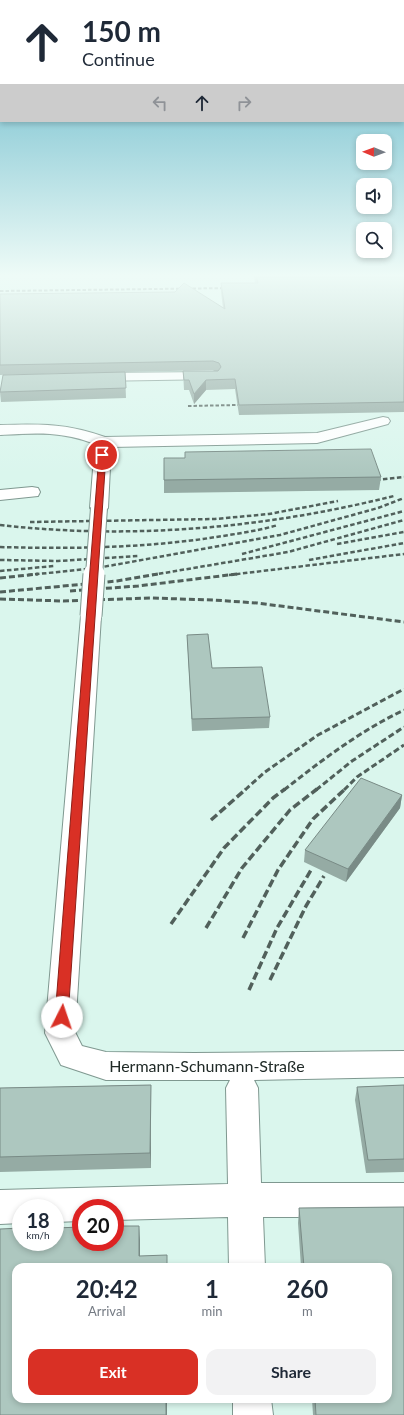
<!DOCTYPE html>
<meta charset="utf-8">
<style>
:root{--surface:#fff;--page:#f2f2f3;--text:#1f2937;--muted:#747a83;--accent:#d93025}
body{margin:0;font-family:Lato,sans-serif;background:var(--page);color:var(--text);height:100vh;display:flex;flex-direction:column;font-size:15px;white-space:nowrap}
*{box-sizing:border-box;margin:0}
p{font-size:13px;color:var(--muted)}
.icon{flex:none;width:22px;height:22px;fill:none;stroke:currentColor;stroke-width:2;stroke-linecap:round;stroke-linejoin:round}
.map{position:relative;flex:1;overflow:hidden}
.drawer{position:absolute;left:12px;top:1263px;width:380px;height:140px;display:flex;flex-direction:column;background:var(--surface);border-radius:12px;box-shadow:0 2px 6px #0003}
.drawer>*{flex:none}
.hud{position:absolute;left:0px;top:0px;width:404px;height:122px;box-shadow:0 2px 6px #0003;background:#fff;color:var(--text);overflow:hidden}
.needle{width:26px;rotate:271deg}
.buttons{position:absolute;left:356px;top:134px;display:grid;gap:8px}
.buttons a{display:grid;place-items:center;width:36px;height:36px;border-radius:8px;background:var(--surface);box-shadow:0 2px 6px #0003;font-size:20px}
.speed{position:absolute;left:12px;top:1199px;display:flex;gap:8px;font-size:20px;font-weight:700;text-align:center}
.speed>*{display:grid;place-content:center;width:52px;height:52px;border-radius:50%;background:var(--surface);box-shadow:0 2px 6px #0003;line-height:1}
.speed small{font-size:10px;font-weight:400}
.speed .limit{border:6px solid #d22;background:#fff;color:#111}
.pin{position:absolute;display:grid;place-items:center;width:34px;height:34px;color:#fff;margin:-17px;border:2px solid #fff;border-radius:50%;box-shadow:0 1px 4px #0007}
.me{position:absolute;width:44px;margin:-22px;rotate:4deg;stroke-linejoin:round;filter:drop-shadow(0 0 3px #0008)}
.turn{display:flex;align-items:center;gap:14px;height:84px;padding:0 16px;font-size:18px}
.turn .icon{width:52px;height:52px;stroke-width:2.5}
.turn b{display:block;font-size:28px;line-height:34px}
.lanes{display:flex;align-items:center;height:38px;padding:0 16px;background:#0003;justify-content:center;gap:20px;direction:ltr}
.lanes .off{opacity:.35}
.eta{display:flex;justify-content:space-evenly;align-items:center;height:68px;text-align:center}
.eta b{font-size:24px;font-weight:700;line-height:28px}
.cta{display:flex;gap:8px;margin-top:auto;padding:8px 16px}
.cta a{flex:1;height:46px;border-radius:12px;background:var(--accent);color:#fff;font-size:16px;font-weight:700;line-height:46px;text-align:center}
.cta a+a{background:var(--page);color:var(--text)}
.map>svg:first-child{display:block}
</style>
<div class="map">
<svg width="404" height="1415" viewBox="0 0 404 1415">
<rect width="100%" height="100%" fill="#daf6ed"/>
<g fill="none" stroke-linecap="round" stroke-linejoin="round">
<defs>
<g id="minor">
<path d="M 213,372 L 218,373 L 220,376 L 218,379 L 95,381 L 90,380 L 88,377 L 90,374 L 95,373 Z"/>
<path d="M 383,417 L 388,418 L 390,421 L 388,424 L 317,443 L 111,447 L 108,508 L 105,512 L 99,513 L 93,512 L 90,508 L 95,444 C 61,431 36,433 0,435 L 0,425 C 40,424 66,423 105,437 L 317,433 Z"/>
<path d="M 32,487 L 38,488 L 40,492 L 38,496 L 0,500 L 0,490 Z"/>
<path d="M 91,610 L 98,612 L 101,616 L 75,1032 L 82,1046 L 106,1052 L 194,1053 L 404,1051 L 404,1077 L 254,1080 L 258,1088 L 261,1183 L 404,1183 L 404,1217 L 263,1217 L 265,1267 L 229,1267 L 228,1217 L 115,1220 L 115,1208 L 81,1208 L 81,1221 L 55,1222 L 55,1208 L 21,1208 L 21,1223 L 0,1224 L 0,1190 L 228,1184 L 226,1088 L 230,1080 L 106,1080 L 61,1065 L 45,1033 L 81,616 L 84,612 Z"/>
<path d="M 233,1399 L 271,1399 L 273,1415 L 233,1415 Z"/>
</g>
</defs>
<use href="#minor" stroke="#7f9890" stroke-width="2"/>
<use href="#minor" fill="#fff" fill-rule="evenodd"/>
<g stroke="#51605b" stroke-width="2" stroke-dasharray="3.5 2" stroke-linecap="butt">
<path d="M 0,291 L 232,288"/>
<path d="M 188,406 L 238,405"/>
</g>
<g stroke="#51605b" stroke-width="2.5" stroke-dasharray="4.5 2.5" stroke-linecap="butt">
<path d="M 376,480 L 404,477"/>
<path d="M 30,522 L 215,519 L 269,514 L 338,501"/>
<path d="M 0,525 C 132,540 266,528 394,496"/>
<path d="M 337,544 L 404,532"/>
<path d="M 0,547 C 68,549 136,548 203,539 C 228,535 254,532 278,525"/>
<path d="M 242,554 L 404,511"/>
<path d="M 0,560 L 58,561 L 138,556"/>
<path d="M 309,560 L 404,543"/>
<path d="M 0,571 L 54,566"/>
<path d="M 28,575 L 97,568 L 280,535 L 378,508 L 404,498"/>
<path d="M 152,575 L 288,552 L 404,520"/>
<path d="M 229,575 L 404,554"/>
</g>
<g stroke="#51605b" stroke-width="3" stroke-dasharray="6 3" stroke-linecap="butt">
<path d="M 0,578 L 38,574"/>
<path d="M 70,591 L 138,586 L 237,574"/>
<path d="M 0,592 L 117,581 L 158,574"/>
<path d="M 0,599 L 63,601 L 151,598 L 213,600 L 257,603 L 404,622"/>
<path d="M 245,790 L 265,772 L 318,735 L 404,689"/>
<path d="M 284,790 C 322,760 360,731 404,710"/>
<path d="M 316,790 L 352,761 L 404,727"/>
<path d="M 344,790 L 357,777 L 404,745"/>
</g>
<g stroke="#51605b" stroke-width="3.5" stroke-dasharray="8 3.5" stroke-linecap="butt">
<path d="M 211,820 L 246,789"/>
<path d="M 171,924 L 224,848 L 273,798 L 285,789"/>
<path d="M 206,928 L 242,868 L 290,810 L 317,789"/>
<path d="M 243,938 L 278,870 L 313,819 L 345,789"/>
<path d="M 270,980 L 306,906 L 324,876"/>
<path d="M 249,990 L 277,928 L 311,870"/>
</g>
<defs>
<path id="minor-bridge-far1" d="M 94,575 L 99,508"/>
<path id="minor-bridge" d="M 91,616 L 94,574"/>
</defs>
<use href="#minor-bridge-far1" stroke="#7f9890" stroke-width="18" stroke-linecap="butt"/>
<use href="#minor-bridge" stroke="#7f9890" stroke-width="23" stroke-linecap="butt"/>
<use href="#minor-bridge-far1" stroke="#fff" stroke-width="16"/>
<use href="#minor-bridge" stroke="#fff" stroke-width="21"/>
</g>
<g fill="#95aba4">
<path d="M 254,276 L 404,276 L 404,412 L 239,415 L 235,389 L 206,390 L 194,404 L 189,390 L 184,390 L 183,371 L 214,371 L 213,370 L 0,375 L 0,294 L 223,308 L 221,292 L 221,283 L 255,283 Z"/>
<path d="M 125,372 L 126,398 L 1,402 L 0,392 Z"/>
<path d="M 164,458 L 381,477 L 379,490 L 164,493 Z"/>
<path d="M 187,635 L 212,668 L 270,717 L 269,728 L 192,731 Z"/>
<path d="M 402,795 L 400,808 L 346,882 L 304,862 L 305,850 Z"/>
<path d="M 151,1085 L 151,1168 L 0,1172 L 0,1088 Z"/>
<path d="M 404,1085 L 404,1172 L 366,1173 L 355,1100 L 357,1087 Z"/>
<path d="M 404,1207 L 404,1415 L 313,1415 L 312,1399 L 388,1399 L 388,1267 L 301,1267 L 298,1223 L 299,1208 Z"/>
</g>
<g fill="#798b86">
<path d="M 206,380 L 206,390 L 194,404 L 194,394 Z"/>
<path d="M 402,795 L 400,808 L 346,882 L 348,869 Z"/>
<path d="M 151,1085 L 151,1168 L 150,1153 Z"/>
<path d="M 139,1226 L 140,1240 L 140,1267 L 139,1256 Z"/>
<rect x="166" y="1399" width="1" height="16"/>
</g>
<g fill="#adc7bf" stroke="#798b86">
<path d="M 256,276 L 404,276 L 404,402 L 239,405 L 235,379 L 206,380 L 194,394 L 189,380 L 184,380 L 183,371 L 218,371 L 221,367 L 219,363 L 213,361 L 0,365 L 0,294 L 175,292 L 184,283 L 225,309 L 221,283 L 258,283 Z"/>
<path d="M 125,372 L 126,388 L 0,392 L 3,375 Z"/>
<path d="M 371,449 L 381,477 L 164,480 L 164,458 L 185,458 L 185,452 Z"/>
<path d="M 208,634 L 212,668 L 262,667 L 270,717 L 192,719 L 187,635 Z"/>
<path d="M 361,778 L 402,795 L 348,869 L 305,850 Z"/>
<path d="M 151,1085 L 150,1153 L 0,1157 L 0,1088 Z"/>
<path d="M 404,1085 L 404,1159 L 368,1160 L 357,1087 Z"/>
<path d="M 404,1207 L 404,1415 L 316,1415 L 315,1399 L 388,1399 L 388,1267 L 304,1267 L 299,1208 Z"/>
<path d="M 115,1226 L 139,1226 L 139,1256 L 167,1255 L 167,1267 L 16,1267 L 16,1399 L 166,1399 L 166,1415 L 0,1415 L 0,1229 L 21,1228 L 21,1242 L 55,1242 L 55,1228 L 81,1227 L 81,1242 L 115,1242 Z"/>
</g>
<linearGradient id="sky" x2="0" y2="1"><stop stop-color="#55b0c4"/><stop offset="0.58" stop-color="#eefbf7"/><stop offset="1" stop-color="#eefbf7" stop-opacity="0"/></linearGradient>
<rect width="404" height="474" fill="url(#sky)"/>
<path fill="#d93025" stroke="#8d1f18" d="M 102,453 L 106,455 L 68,1017 L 66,1021 L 62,1022 L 57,1021 L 55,1017 L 99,455 Z"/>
<g text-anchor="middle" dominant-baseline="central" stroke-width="3" stroke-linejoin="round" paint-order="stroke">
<g font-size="16" fill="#202a27" stroke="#fff">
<text x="207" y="1065">Hermann-Schumann-Straße</text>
</g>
</g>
</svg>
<div class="buttons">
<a><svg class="needle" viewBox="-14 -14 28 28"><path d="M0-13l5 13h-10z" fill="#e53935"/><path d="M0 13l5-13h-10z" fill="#747a83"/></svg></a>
<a><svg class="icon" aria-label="sound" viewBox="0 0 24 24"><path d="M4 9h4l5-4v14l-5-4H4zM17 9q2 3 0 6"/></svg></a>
<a><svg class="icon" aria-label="search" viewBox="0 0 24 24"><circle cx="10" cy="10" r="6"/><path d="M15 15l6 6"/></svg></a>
</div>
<div class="speed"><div>18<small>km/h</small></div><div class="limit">20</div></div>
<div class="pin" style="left:102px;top:455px;background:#d93025"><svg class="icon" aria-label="arrive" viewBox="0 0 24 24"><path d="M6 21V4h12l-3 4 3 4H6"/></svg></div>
<svg class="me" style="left:62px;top:1017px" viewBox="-20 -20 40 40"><circle r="19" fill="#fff"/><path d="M0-13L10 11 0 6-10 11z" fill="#d93025"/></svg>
<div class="hud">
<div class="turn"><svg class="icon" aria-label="ahead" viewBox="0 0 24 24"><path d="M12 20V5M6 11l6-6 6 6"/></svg><div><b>150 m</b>Continue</div></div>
<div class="lanes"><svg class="icon off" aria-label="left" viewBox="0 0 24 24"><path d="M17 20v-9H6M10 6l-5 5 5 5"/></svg><svg class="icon" aria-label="ahead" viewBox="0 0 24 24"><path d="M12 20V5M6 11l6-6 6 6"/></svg><svg class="icon off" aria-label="right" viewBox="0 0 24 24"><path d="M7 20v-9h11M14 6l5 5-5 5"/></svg></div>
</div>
<section class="drawer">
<div class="eta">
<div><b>20:42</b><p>Arrival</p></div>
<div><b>1</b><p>min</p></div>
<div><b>260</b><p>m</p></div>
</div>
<div class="cta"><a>Exit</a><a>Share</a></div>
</section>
</div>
